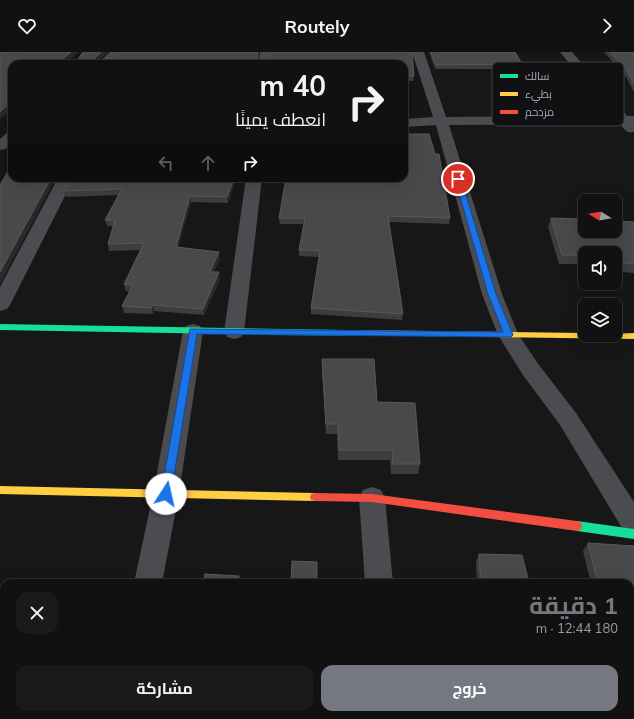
<!DOCTYPE html>
<html lang="ar">
<meta charset="utf-8">
<style>
:root{--surface:#111;--page:#1a1a1a;--text:#f1f3f6;--muted:#9c9d9f;--line:#303131;--accent:#757880}
body{margin:0;font-family:Mulish,Cairo,sans-serif;background:var(--page);color:var(--text);direction:rtl;height:100vh;display:flex;flex-direction:column;font-size:15px;white-space:nowrap}
*{box-sizing:border-box;margin:0}
p{font-size:13px;color:var(--muted)}
.icon{flex:none;width:22px;height:22px;fill:none;stroke:currentColor;stroke-width:2;stroke-linecap:round;stroke-linejoin:round}
.map{position:relative;flex:1;overflow:hidden;direction:ltr}
.panel{position:absolute;left:0px;top:527px;width:634px;height:140px;display:flex;flex-direction:column;background:var(--surface);border-radius:12px 12px 0 0;box-shadow:0 4px 16px #0002,0 0 0 1px var(--line);direction:rtl}
.panel>*{flex:none}
.top-card{position:absolute;left:8px;top:8px;width:400px;height:122px;border-radius:12px;box-shadow:0 4px 16px #0002,0 0 0 1px var(--line);direction:rtl;background:#111;color:var(--text);overflow:hidden}
.needle{width:26px;rotate:281deg}
.fabs{position:absolute;left:578px;top:142px;display:grid;gap:8px}
.fabs a{display:grid;place-items:center;width:44px;height:44px;border-radius:8px;background:var(--surface);box-shadow:0 4px 16px #0002,0 0 0 1px var(--line);font-size:20px}
.pin{position:absolute;display:grid;place-items:center;width:34px;height:34px;color:#fff;margin:-17px;border:2px solid #fff;border-radius:50%;box-shadow:0 1px 4px #0007}
.me{position:absolute;width:44px;margin:-22px;rotate:10deg;stroke-linejoin:round;filter:drop-shadow(0 0 3px #0008)}
.turn{display:flex;align-items:center;gap:14px;height:84px;padding:0 16px;font-size:18px}
.turn .icon{width:52px;height:52px;stroke-width:2.5}
.turn b{display:block;font-size:28px;line-height:34px}
.lanes{display:flex;align-items:center;height:38px;padding:0 16px;background:#0003;justify-content:center;gap:20px;direction:ltr}
.lanes .off{opacity:.35}
.round{display:grid;place-items:center;flex:none;width:42px;height:42px;border-radius:12px;background:var(--page)}
.summary{display:flex;align-items:center;justify-content:space-between;height:68px;padding:0 16px}
h1{font-size:24px;font-weight:700;line-height:30px;color:var(--accent)}
.action{display:flex;gap:8px;margin-top:auto;padding:8px 16px}
.action a{flex:1;height:46px;border-radius:12px;background:var(--accent);color:#fff;font-size:16px;font-weight:700;line-height:46px;text-align:center}
.action a+a{background:var(--page);color:var(--text)}
header{display:flex;justify-content:space-between;align-items:center;height:52px;padding:0 16px;background:var(--surface);font-size:18px;font-weight:700}
.map>svg:first-child{display:block}
</style>
<header><svg class="icon" aria-label="forward" viewBox="0 0 24 24"><path d="M9 5l7 7-7 7"/></svg>Routely<svg class="icon" aria-label="heart" viewBox="0 0 24 24"><path d="M12 20l-8-8c-3-5 5-10 8-4 3-6 11-1 8 4z"/></svg></header>
<div class="map">
<svg width="634" height="667" viewBox="0 0 634 667">
<rect width="100%" height="100%" fill="#171717"/>
<g fill="none" stroke-linecap="round" stroke-linejoin="round">
<g fill="#4b4c50" fill-rule="evenodd">
<path d="M 110,0 L 123,0 L 110,12 L 97,12 Z"/>
<path d="M 260,0 L 272,0 L 270,12 L 258,12 Z"/>
<path d="M 412,0 L 424,0 L 446,65 L 613,64 L 560,0 L 572,0 L 627,64 L 634,64 L 634,80 C 627,82 624,77 620,72 L 449,73 L 502,242 L 518,282 L 539,313 L 576,361 L 634,450 L 634,485 L 625,481 L 560,373 L 523,323 L 498,283 L 482,242 L 436,73 L 404,75 L 404,67 L 433,65 Z"/>
<path d="M 12,80 L 12,91 L 5,97 L 0,98 L 0,87 L 7,81 Z"/>
<path d="M 58,126 L 74,126 L 10,253 L 7,257 L 0,259 L 0,235 Z"/>
<path d="M 246,126 L 262,126 L 244,280 L 241,285 L 234,287 L 227,285 L 224,280 Z"/>
<path d="M 193,272 L 200,274 L 203,279 L 179,442 L 162,531 L 134,531 L 153,442 L 183,279 L 186,274 Z"/>
<path d="M 372,435 L 381,438 L 385,446 L 393,531 L 365,531 L 359,446 L 363,438 Z"/>
<path d="M 105,663 L 137,663 L 136,667 L 104,667 Z"/>
<rect x="373" y="663" width="32" height="4"/>
</g>
<g fill="#16e098" fill-rule="evenodd">
<path d="M 0,272 L 348,278 L 352,281 L 348,284 L 0,278 Z"/>
<path d="M 577,469 L 634,477 L 634,487 L 577,479 L 573,477 L 572,474 L 573,471 Z"/>
</g>
<g fill="#ffcf43" fill-rule="evenodd">
<path d="M 348,278 L 585,281 L 585,283 L 634,281 L 634,287 L 345,283 L 344,281 Z"/>
<path d="M 0,434 L 315,441 L 319,442 L 320,445 L 319,448 L 315,449 L 0,442 Z"/>
</g>
<path fill="#f24e42" fill-rule="evenodd" d="M 315,441 L 372,442 L 577,469 L 581,471 L 582,474 L 581,477 L 577,479 L 372,450 L 315,449 L 311,448 L 310,445 L 311,442 Z"/>
</g>
<g fill="#3d3d3f">
<path d="M 83,0 L 108,0 L 99,8 L 110,8 L 118,0 L 259,0 L 258,8 L 271,8 L 272,0 L 412,0 L 414,24 L 413,29 L 404,29 L 404,12 L 75,12 Z"/>
<path d="M 429,0 L 515,0 L 522,12 L 521,17 L 435,17 Z"/>
<path d="M 604,0 L 634,0 L 634,40 L 626,25 Z"/>
<path d="M 236,126 L 228,151 L 191,150 L 178,195 L 220,206 L 214,220 L 220,227 L 204,263 L 154,259 L 153,262 L 124,261 L 122,254 L 130,239 L 126,239 L 124,232 L 141,198 L 109,199 L 108,192 L 113,174 L 107,174 L 105,168 L 118,143 L 66,145 L 64,139 Z"/>
<path d="M 286,126 L 450,166 L 449,172 L 389,170 L 403,262 L 402,268 L 311,262 L 311,256 L 319,205 L 299,204 L 299,198 L 304,172 L 280,172 L 279,166 Z"/>
<path d="M 551,166 L 634,170 L 634,221 L 621,220 L 623,227 L 619,236 L 590,235 L 589,231 L 615,231 L 615,201 L 585,201 L 585,220 L 582,212 L 559,212 L 548,175 Z"/>
<path d="M 322,307 L 377,350 L 420,412 L 418,422 L 391,422 L 390,408 L 338,408 L 337,382 L 326,382 L 322,317 Z"/>
<path d="M 588,491 L 634,494 L 634,631 L 630,631 L 630,531 L 591,531 L 583,499 Z"/>
<path d="M 479,502 L 529,531 L 477,531 L 476,510 Z"/>
<path d="M 450,663 L 630,663 L 634,667 L 450,667 Z"/>
</g>
<g fill="#29292a">
<path d="M 71,0 L 79,0 L 64,12 L 57,12 Z"/>
<path d="M 101,0 L 108,0 L 96,11 L 95,8 L 95,6 Z"/>
<path d="M 258,0 L 259,0 L 257,12 L 257,8 Z"/>
<path d="M 12,49 L 12,57 L 0,67 L 0,60 Z"/>
<path d="M 51,126 L 56,126 L 0,232 L 0,220 Z"/>
<path d="M 234,126 L 236,126 L 228,151 L 227,145 Z"/>
<path d="M 190,144 L 191,150 L 177,201 L 176,195 Z"/>
<path d="M 219,200 L 220,206 L 211,226 L 210,220 Z"/>
<path d="M 219,220 L 220,227 L 204,263 L 203,257 Z"/>
<path d="M 153,253 L 154,259 L 153,262 L 151,256 Z"/>
<path d="M 239,524 L 240,531 L 238,531 Z"/>
<path d="M 238,663 L 240,663 L 240,667 L 237,667 Z"/>
</g>
<g fill="#49494c" stroke="#58595d">
<path d="M 0,0 L 71,0 L 57,12 L 12,12 L 12,49 L 0,60 Z"/>
<path d="M 83,0 L 101,0 L 95,6 L 95,8 L 110,8 L 118,0 L 258,0 L 257,8 L 271,8 L 272,0 L 412,0 L 414,24 L 404,24 L 404,12 L 75,12 Z"/>
<path d="M 431,0 L 515,0 L 522,12 L 436,13 Z"/>
<path d="M 610,0 L 634,0 L 634,32 L 628,20 Z"/>
<path d="M 404,82 L 429,82 L 435,102 L 439,102 L 450,166 L 388,164 L 403,262 L 311,256 L 320,199 L 299,198 L 305,166 L 279,166 L 286,126 L 404,126 Z"/>
<path d="M 12,113 L 12,126 L 51,126 L 0,220 L 0,133 Z"/>
<path d="M 71,126 L 234,126 L 227,145 L 190,144 L 176,195 L 219,200 L 210,220 L 219,220 L 203,257 L 153,253 L 151,256 L 122,254 L 133,233 L 124,232 L 144,191 L 108,192 L 115,168 L 105,168 L 122,137 L 64,139 Z"/>
<path d="M 551,166 L 585,167 L 585,179 L 615,179 L 615,169 L 634,170 L 634,212 L 618,210 L 623,227 L 615,227 L 615,201 L 585,201 L 585,203 L 562,203 Z"/>
<path d="M 322,307 L 374,307 L 377,350 L 415,351 L 420,412 L 393,412 L 392,398 L 339,398 L 338,372 L 326,372 Z"/>
<path d="M 588,491 L 634,494 L 634,625 L 630,625 L 630,531 L 598,531 Z"/>
<path d="M 479,502 L 522,503 L 529,531 L 481,531 Z"/>
<path d="M 292,509 L 317,510 L 317,531 L 291,531 Z"/>
<path d="M 205,522 L 239,524 L 238,531 L 203,531 Z"/>
<path d="M 630,648 L 634,667 L 453,667 L 453,663 L 630,663 Z"/>
<path d="M 179,663 L 238,663 L 237,667 L 178,667 Z"/>
<rect x="286" y="663" width="32" height="4"/>
</g>
<path fill="#1a73e8" stroke="#114b97" d="M 456,125 L 461,127 L 496,242 L 513,283 L 511,285 L 197,282 L 171,442 L 170,445 L 166,447 L 162,445 L 161,442 L 190,277 L 503,280 L 488,242 L 455,127 Z"/>
<rect x="492" y="10" width="132" height="64" rx="6" fill="#111113" stroke="#3e4045" stroke-width="1"/>
<rect x="500" y="22" width="18" height="4" fill="#16e098"/>
<rect x="500" y="40" width="18" height="4" fill="#ffcf43"/>
<rect x="500" y="58" width="18" height="4" fill="#f24e42"/>
<g font-size="11" fill="#a8adb8">
<text x="525" y="28">سالك</text>
<text x="525" y="46">بطيء</text>
<text x="525" y="64">مزدحم</text>
</g>
</svg>
<div class="fabs">
<a><svg class="needle" viewBox="-14 -14 28 28"><path d="M0-13l5 13h-10z" fill="#e53935"/><path d="M0 13l5-13h-10z" fill="#9c9d9f"/></svg></a>
<a><svg class="icon" aria-label="sound" viewBox="0 0 24 24"><path d="M4 9h4l5-4v14l-5-4H4zM17 9q2 3 0 6"/></svg></a>
<a><svg class="icon" aria-label="layers" viewBox="0 0 24 24"><path d="M12 4l9 5-9 5-9-5zM3 14l9 5 9-5"/></svg></a>
</div>
<div class="pin" style="left:458px;top:127px;background:#d93025"><svg class="icon" aria-label="arrive" viewBox="0 0 24 24"><path d="M6 21V4h12l-3 4 3 4H6"/></svg></div>
<svg class="me" style="left:166px;top:442px" viewBox="-20 -20 40 40"><circle r="19" fill="#fff"/><path d="M0-13L10 11 0 6-10 11z" fill="#1a73e8"/></svg>
<div class="top-card">
<div class="turn"><svg class="icon" aria-label="right" viewBox="0 0 24 24"><path d="M7 20v-9h11M14 6l5 5-5 5"/></svg><div><b>40 m</b>انعطف يمينًا</div></div>
<div class="lanes"><svg class="icon off" aria-label="left" viewBox="0 0 24 24"><path d="M17 20v-9H6M10 6l-5 5 5 5"/></svg><svg class="icon off" aria-label="ahead" viewBox="0 0 24 24"><path d="M12 20V5M6 11l6-6 6 6"/></svg><svg class="icon" aria-label="right" viewBox="0 0 24 24"><path d="M7 20v-9h11M14 6l5 5-5 5"/></svg></div>
</div>
<section class="panel">
<div class="summary"><div><h1>1 دقيقة</h1><p>180 m · 12:44</p></div><a class="round"><svg class="icon" aria-label="close" viewBox="0 0 24 24"><path d="M6 6l12 12M18 6L6 18"/></svg></a></div>
<div class="action"><a>خروج</a><a>مشاركة</a></div>
</section>
</div>
